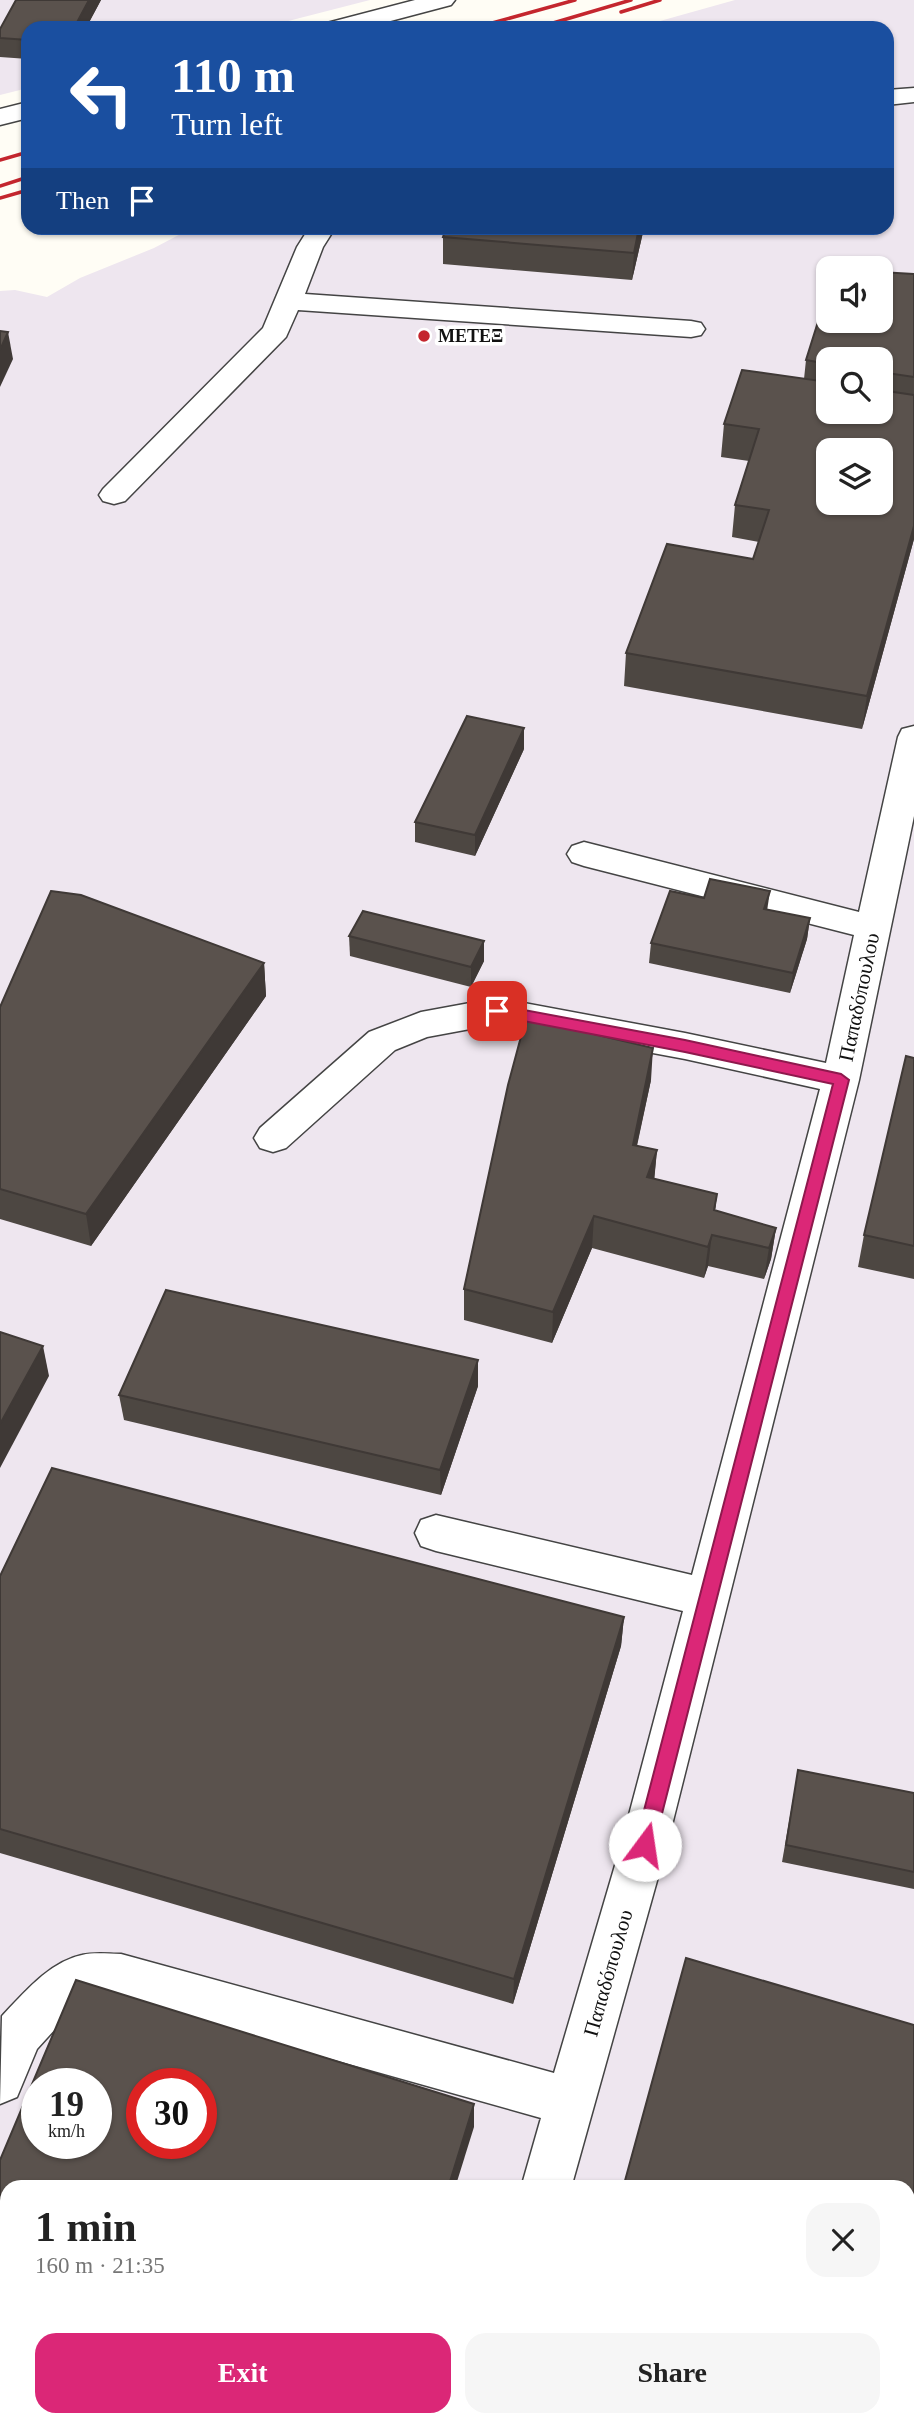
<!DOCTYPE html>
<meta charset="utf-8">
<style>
:root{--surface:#fff;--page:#f6f6f6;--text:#222;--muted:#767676;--accent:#db2777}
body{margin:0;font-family:Georgia,serif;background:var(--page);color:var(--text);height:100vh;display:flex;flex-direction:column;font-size:26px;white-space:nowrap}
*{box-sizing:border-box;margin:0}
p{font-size:23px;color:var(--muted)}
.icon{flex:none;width:38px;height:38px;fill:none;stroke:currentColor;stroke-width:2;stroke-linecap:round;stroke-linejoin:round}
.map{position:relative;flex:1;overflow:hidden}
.panel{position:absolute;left:0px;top:2180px;width:915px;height:247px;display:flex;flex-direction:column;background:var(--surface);border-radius:21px 21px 0 0;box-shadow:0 2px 5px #0004}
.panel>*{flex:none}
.top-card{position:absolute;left:21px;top:21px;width:873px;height:214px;border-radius:21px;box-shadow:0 2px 5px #0004;background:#1a4fa0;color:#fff;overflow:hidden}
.controls{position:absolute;left:816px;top:256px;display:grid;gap:14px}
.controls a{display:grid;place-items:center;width:77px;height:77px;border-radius:14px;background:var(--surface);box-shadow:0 2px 5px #0004;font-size:35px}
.speed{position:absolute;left:21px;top:2068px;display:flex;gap:14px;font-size:35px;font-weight:700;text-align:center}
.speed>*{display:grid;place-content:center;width:91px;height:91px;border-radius:50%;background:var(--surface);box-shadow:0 2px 5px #0004;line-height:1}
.speed small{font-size:18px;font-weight:400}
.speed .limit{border:10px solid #d22;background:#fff;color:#111}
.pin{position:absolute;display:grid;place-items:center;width:60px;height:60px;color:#fff;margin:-30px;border-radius:14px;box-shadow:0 4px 10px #0006}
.me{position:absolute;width:77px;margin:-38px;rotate:14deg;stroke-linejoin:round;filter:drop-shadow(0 0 5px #0008)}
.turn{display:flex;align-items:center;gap:24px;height:147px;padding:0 35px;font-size:32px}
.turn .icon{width:91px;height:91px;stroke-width:2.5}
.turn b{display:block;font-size:49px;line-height:60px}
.then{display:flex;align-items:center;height:66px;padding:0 35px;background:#0003;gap:14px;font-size:26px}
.round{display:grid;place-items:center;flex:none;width:74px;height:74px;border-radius:21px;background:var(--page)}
.overview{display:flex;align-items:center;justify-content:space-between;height:119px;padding:0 35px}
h1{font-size:42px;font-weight:600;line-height:52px}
.primary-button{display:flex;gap:14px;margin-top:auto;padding:14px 35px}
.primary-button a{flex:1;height:80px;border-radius:21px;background:var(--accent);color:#fff;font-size:28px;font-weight:600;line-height:80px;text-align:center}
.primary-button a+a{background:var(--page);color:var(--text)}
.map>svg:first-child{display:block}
</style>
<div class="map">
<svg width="914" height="2427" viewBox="0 0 914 2427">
<rect width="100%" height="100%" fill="#fffdf5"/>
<g fill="#eee6ef" fill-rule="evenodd">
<path d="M 0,0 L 370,0 L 261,28 L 28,28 L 28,88 L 0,95 Z"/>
<path d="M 735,0 L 914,0 L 914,2427 L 0,2427 L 0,291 L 15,290 L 47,297 L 80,278 L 154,248 L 192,228 L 887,228 L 887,28 L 635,28 ZM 828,268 L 880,268 L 880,320 L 828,320 ZM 828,359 L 880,359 L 880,411 L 828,411 ZM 828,450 L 880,450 L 880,502 L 828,502 ZM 37,2084 L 96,2084 L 96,2144 L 37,2144 ZM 142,2084 L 201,2084 L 201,2144 L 142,2144 ZM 7,2188 L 908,2188 L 908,2420 L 7,2420 Z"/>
</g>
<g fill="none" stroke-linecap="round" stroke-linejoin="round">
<defs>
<g id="minor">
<path d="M 415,0 L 455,0 L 451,5 L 364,28 L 324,28 L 327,23 Z"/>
<path d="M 914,88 L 914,102 L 887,105 L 887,90 Z"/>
<path d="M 28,102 L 28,118 L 0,125 L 0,109 Z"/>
<path d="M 309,228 L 335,228 L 323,247 L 305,294 L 691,321 L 701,323 L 705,329 L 701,335 L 691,337 L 298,310 L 286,337 L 125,501 L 114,504 L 103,501 L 99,495 L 103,489 L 263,328 L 297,247 Z"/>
<path d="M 914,726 L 914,816 L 859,1080 L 667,1845 L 571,2188 L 521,2188 L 541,2118 L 121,2000 L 89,2001 L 67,2016 L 37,2049 L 17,2097 L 0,2104 L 2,2016 C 23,1994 49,1962 82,1955 C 94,1952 109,1954 121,1954 L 554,2073 L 621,1845 L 683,1611 L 436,1551 L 421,1546 L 415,1533 L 421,1520 L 436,1515 L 692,1575 L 820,1089 L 685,1059 L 497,1024 L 427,1037 L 395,1050 L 286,1148 L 273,1152 L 260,1148 L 254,1138 L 260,1128 L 369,1032 L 421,1012 L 497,998 L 685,1033 L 826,1063 L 854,935 L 584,866 L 572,862 L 567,854 L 572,846 L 584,842 L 859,912 L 898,737 L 902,729 Z"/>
<path d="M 447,2420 L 501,2420 L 499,2427 L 445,2427 Z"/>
</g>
</defs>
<use href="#minor" stroke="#444" stroke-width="3"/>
<use href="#minor" fill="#fff" fill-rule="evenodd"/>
<g stroke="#c4262e" stroke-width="3.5">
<path d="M 621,12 L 660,0"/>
<path d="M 474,28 L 575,0"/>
<path d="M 536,28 L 631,0"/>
<path d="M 0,160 L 28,152"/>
<path d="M 0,186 L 28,177"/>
<path d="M 0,198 L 28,190"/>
</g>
</g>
<g fill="#4d4742" fill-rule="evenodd">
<path d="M 16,0 L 101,0 L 86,28 L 28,28 L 28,59 L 0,57 L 0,29 Z"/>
<path d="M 446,228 L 644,228 L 632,280 L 443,264 L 443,237 Z"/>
<path d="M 914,274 L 914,539 L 862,729 L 624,686 L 626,653 L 753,559 L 759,542 L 732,537 L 735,505 L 749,461 L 721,457 L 724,424 L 804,379 L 806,360 ZM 828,359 L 880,359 L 880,411 L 828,411 Z"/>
<path d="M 524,749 L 475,856 L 415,842 L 415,822 Z"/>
<path d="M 767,910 L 810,918 L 807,939 L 790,993 L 649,963 L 651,943 Z"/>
<path d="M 349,936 L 484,941 L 484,961 L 471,987 L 350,956 Z"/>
<path d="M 264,963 L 266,996 L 91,1246 L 0,1219 L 0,1007 Z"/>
<path d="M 914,1058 L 914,1279 L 858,1267 L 864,1235 Z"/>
<path d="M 651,1080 L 637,1146 L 657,1150 L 654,1179 L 717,1194 L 715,1211 L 776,1228 L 771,1259 L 764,1279 L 708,1266 L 704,1278 L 592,1248 L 552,1343 L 464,1320 L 464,1289 Z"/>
<path d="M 478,1386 L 441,1495 L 124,1420 L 119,1395 Z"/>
<path d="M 0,1576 L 624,1617 L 621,1646 L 513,2004 L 0,1853 Z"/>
<path d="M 798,1770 L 914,1793 L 914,1889 L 782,1862 Z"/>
<path d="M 914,2025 L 914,2302 L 908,2300 L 908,2188 Z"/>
</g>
<g fill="#3f3936">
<path d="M 89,0 L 101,0 L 86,28 L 74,28 Z"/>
<path d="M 639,228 L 644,228 L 632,280 L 634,253 Z"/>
<path d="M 8,332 L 13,359 L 0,387 L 0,350 Z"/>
<path d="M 914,526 L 914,539 L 862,729 L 867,696 Z"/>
<path d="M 524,728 L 524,749 L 475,856 L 475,835 Z"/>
<path d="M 770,891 L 767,911 L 764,909 Z"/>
<path d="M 810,918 L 807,939 L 790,993 L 793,973 Z"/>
<path d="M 484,941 L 484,961 L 471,987 L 471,967 Z"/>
<path d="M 264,963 L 266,996 L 91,1246 L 86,1214 Z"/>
<path d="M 653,1048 L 651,1080 L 630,1176 L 633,1145 Z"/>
<path d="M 657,1150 L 654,1182 L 647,1177 Z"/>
<path d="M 717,1194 L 708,1266 L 704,1278 L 708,1247 Z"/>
<path d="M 594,1216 L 592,1248 L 552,1343 L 553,1312 Z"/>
<path d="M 776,1228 L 771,1259 L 764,1279 L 769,1248 Z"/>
<path d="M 43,1346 L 49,1376 L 0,1468 L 0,1424 Z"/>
<path d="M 478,1360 L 478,1386 L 441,1495 L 440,1470 Z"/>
<path d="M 624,1617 L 621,1646 L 513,2004 L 514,1979 Z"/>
<path d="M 474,2104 L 474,2127 L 455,2188 L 448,2188 Z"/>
<path d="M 375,2420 L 382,2420 L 380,2427 L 372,2427 Z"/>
</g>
<g fill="#5a524d" stroke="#3f3936" stroke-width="2" fill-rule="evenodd">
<path d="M 16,0 L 89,0 L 74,28 L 28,28 L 28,40 L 0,38 L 0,29 Z"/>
<path d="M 446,228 L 639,228 L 634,253 L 443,237 Z"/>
<path d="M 880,272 L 914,274 L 914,377 L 880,372 L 880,359 L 828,359 L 828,364 L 806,360 L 828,290 L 828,320 L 880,320 Z"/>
<path d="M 0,331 L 8,332 L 0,350 Z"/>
<path d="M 742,370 L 828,382 L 828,411 L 880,411 L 880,390 L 914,395 L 914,526 L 867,696 L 626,653 L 667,544 L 753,559 L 769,510 L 735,505 L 759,429 L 724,424 ZM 828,450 L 880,450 L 880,502 L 828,502 Z"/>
<path d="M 467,716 L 524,728 L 475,835 L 415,822 Z"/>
<path d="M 710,879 L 770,891 L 764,909 L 810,918 L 793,973 L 651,943 L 670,891 L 704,898 Z"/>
<path d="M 51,891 L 81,895 L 264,963 L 86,1214 L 0,1189 L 0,1007 Z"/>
<path d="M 363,911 L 484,941 L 471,967 L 349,936 Z"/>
<path d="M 526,1018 L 653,1048 L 633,1145 L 657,1150 L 647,1177 L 717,1194 L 714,1210 L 776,1228 L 769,1248 L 712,1235 L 708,1247 L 594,1216 L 553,1312 L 464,1289 L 508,1085 Z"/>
<path d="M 906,1056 L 914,1058 L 914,1246 L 864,1235 Z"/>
<path d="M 166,1290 L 478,1360 L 440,1470 L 119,1395 Z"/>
<path d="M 0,1332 L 43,1346 L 0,1424 Z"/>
<path d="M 52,1468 L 624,1617 L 514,1979 L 0,1829 L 0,1576 Z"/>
<path d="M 798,1770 L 914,1793 L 914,1872 L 786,1845 Z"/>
<path d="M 686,1958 L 914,2025 L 914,2279 L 908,2277 L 908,2188 L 623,2188 Z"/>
<path d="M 76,1980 L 474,2104 L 448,2188 L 7,2188 L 7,2420 L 375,2420 L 372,2427 L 0,2427 L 0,2160 ZM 37,2084 L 96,2084 L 96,2144 L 37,2144 ZM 142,2084 L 201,2084 L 201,2144 L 142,2144 Z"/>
<path d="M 559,2420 L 723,2420 L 721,2427 L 557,2427 Z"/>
<path d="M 765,2420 L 877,2420 L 890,2427 L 762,2427 Z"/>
</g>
<path fill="#db2777" stroke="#8e194d" stroke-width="2" d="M 497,1005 L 685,1040 L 841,1074 L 849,1080 L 654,1845 L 651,1851 L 645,1854 L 638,1851 L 635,1845 L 833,1084 L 685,1052 L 492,1015 L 490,1011 Z"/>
<circle fill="#c4262e" stroke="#fff" stroke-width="2.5" cx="424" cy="336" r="7"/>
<g text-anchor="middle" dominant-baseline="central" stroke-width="7" stroke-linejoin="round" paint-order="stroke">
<g font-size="18" font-weight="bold" fill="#111" stroke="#fff" text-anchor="start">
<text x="438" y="336">ΜΕΤΕΞ</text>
</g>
<g font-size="21" fill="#111" stroke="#fff">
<text transform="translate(859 997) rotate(-78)">Παπαδόπουλου</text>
<text transform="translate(608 1973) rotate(-74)">Παπαδόπουλου</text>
</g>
</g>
</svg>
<div class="controls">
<a><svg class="icon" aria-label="sound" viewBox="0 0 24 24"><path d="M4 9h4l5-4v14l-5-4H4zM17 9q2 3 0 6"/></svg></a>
<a><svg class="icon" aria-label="search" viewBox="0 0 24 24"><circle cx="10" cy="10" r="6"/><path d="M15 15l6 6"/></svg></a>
<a><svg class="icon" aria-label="layers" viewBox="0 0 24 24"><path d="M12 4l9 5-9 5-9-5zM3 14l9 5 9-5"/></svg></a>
</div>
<div class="speed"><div>19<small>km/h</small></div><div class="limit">30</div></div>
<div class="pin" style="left:497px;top:1011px;background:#d93025"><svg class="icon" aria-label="arrive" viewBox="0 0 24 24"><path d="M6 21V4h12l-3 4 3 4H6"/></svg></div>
<svg class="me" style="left:645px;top:1845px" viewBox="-20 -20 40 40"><circle r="19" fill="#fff"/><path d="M0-13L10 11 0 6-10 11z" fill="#db2777"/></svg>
<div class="top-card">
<div class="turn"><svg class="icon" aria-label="left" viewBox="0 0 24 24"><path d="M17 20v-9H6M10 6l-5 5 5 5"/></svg><div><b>110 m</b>Turn left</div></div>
<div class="then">Then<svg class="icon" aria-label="arrive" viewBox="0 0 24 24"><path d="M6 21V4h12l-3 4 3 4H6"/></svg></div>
</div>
<section class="panel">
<div class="overview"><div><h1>1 min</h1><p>160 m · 21:35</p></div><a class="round"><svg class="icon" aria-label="close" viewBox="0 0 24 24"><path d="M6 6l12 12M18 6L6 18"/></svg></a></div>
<div class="primary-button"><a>Exit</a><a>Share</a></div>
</section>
</div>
